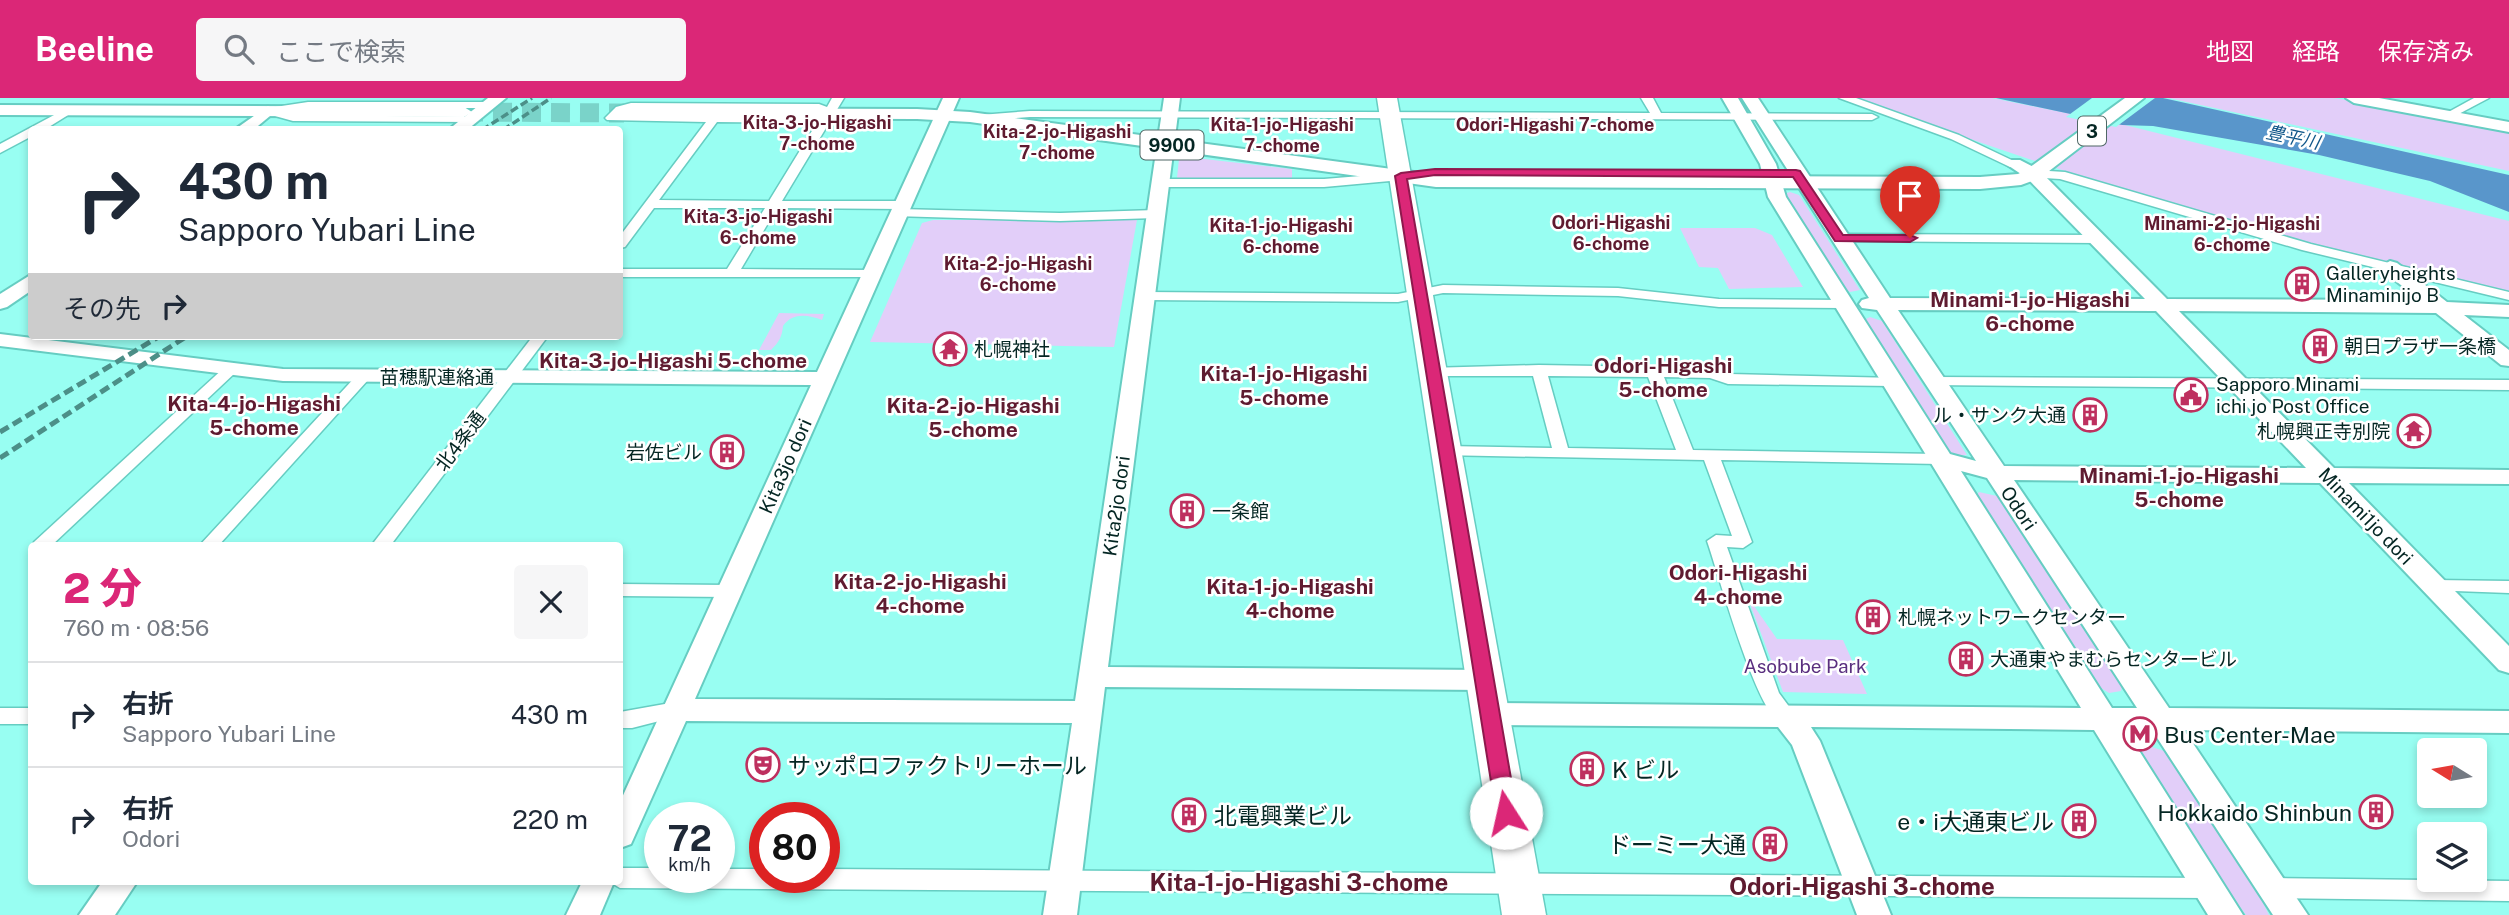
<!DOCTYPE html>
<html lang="ja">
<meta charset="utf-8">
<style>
:root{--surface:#fff;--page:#f6f6f7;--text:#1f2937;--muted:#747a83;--line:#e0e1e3;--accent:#db2777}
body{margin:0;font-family:"Public Sans","Noto Sans JP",sans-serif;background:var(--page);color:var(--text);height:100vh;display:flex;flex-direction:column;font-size:26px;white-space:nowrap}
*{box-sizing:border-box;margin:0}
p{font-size:23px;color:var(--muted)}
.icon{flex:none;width:38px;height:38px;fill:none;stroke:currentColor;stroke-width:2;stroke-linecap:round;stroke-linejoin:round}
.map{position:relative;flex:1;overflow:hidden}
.drawer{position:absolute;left:28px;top:444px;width:595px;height:343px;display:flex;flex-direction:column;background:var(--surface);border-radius:7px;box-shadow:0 4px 10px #0003}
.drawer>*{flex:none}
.hud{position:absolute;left:28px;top:28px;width:595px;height:214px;border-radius:7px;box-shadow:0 4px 10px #0003;background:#fff;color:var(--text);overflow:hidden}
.needle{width:46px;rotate:281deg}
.fabs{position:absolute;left:2417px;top:640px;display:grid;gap:14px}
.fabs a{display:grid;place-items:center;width:70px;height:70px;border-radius:7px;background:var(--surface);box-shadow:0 4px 10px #0003;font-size:35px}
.speed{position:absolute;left:644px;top:704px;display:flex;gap:14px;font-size:35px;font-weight:700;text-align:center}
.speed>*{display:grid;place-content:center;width:91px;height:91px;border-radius:50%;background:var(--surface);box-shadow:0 4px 10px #0003;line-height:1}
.speed small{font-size:18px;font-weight:400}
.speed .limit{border:10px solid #d22;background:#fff;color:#111}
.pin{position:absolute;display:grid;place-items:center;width:60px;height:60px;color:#fff;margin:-72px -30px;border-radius:50% 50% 50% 0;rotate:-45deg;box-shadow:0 0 7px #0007}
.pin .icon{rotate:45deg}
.me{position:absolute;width:77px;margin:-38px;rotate:350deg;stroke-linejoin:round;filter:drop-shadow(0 0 5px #0008)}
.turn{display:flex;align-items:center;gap:24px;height:147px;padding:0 35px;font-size:32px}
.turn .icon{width:91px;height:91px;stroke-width:2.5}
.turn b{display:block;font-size:49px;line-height:60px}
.then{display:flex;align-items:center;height:66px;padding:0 35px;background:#0003;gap:14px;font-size:26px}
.round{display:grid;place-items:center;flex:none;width:74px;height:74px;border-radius:7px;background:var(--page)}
.headline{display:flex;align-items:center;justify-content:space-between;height:119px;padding:0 35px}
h1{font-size:42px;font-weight:800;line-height:52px;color:var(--accent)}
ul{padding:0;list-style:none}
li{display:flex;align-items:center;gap:21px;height:105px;padding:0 35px;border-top:2px solid var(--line)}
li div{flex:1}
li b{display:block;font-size:26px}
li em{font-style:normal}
header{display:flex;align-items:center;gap:42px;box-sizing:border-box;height:98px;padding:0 35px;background:var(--accent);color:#fff}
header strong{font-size:33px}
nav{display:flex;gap:38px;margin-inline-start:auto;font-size:24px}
.search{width:490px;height:63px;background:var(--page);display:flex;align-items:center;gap:18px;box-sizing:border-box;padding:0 24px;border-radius:7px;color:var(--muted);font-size:26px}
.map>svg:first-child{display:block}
</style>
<header>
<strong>Beeline</strong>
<div class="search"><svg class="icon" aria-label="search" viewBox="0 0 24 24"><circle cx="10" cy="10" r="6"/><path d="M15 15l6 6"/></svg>ここで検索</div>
<nav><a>地図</a><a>経路</a><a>保存済み</a></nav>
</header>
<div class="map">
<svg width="2509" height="817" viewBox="0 0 2509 817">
<rect width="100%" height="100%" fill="#98fef2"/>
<g fill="#e2cef9">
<path d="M 1854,0 L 1992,0 L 2121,26 L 2509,123 L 2509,193 C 2401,167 2292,143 2185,111 C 2074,78 1964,39 1854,0 Z"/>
<path d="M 2168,0 L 2334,0 L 2509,32 L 2509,73 Z"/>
<path d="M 1187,59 L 1292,71 L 1292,81 L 1177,80 L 1179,61 Z"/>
<path d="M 1790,94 L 1799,97 L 1860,192 L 1850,194 L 1844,190 L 1784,96 Z"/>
<path d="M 933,122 L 1137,122 L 1114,249 L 870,244 L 922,125 Z"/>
<path d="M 1680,130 L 1755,130 L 1772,137 L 1803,189 L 1729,191 L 1718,170 L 1699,169 Z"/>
<path d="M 779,215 L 824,216 L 822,222 C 808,217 793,214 783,228 C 782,239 779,244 771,252 L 759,252 Z"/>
<path d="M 1870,219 L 1882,223 L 1967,357 L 1956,358 L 1948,353 L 1864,222 Z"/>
<path d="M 1979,394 L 1997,398 L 2122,587 L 2121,593 L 2109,595 L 2096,587 L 1976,398 Z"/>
<path d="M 1747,498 L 1777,541 L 1843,542 L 1867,596 L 1783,594 Z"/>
<path d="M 2152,649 L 2164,653 L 2170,659 L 2257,793 L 2269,817 L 2246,817 L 2238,806 L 2141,657 L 2142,652 Z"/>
</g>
<path fill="#5996cb" d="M 1996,0 L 2163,0 L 2509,77 L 2509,114 L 2430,83 L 2319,57 L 2153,28 L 2122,27 Z"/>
<path fill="#98fef2" d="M 2092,0 L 2155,0 L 2116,29 L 2066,19 Z"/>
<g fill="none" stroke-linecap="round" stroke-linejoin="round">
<path stroke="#7ad3c9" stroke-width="19" stroke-dasharray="19 10" stroke-linecap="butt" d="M 464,14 L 624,15"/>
<defs>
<g id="street">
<path d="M 832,0 L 844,0 L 782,103 L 903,103 L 909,107 L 903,111 L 777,110 L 741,171 L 872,172 L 879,176 L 877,179 L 620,179 L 620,171 L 727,171 L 765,110 L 654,110 L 625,149 L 620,150 L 620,138 L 706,24 L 607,22 L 605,20 L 616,9 L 631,5 L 819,6 L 827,9 ZM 631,11 L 817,12 L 820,14 L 810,19 L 621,17 ZM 818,23 L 769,103 L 659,102 L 717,24 L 811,25 Z"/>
<path d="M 1641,0 L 1653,0 L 1661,15 L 1872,16 L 1878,19 L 1872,22 L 1030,19 L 980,23 L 974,20 L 980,17 L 1030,13 L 1650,15 Z"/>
<path d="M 1839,0 L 1856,0 L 1959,37 L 2020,66 L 2010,69 L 1951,41 Z"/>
<path d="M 2474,0 L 2489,0 L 2453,19 L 2443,17 Z"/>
<path d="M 308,4 L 488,4 L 494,7 L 488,10 L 308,10 L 284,14 L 294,17 L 475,19 L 475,23 L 471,24 L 293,23 L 275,18 L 269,12 L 275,9 Z"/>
<path d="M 69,9 L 75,12 L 73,14 L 44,32 L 32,32 L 32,38 L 0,55 L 0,46 Z"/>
<path d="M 2033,72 L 2065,74 L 2311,146 L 2509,194 L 2509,202 L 2302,152 L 2060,81 L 2029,79 L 2027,76 Z"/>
<path d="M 1397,75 L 1401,76 L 1401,82 L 1324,89 L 1161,89 L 1155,85 L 1161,81 L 1324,81 Z"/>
<path d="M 899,111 L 1060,115 L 1156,112 L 1162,116 L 1156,120 L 1060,123 L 894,118 L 893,115 Z"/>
<path d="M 1839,136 L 2097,137 L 2104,141 L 2097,145 L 1834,143 L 1832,140 Z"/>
<path d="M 1443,187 L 1618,190 L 1719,201 L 1843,202 L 1850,206 L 1843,210 L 1719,209 L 1618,198 L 1443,195 L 1398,204 L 1145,202 L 1138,198 L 1145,194 L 1398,196 Z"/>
<path d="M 533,238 L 548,238 L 390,448 L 371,448 Z"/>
<path d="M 231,266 L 236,268 L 239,271 L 236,274 L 51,448 L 32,449 L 34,444 L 226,268 Z"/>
<path d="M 1539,267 L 1712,270 L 1730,276 L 1897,280 L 1900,283 L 1897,286 L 1892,288 L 1728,286 L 1710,280 L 1664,279 L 1693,352 L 1940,356 L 1948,361 L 1940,366 L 1721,362 L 1752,444 L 1743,450 L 1727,449 L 1779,595 L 1796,618 L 1793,623 C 1788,625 1783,626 1778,623 C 1754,605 1719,478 1707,443 L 1716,437 L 1732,438 L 1704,362 L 1440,357 L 1438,353 L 1446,348 L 1552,350 L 1533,278 L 1433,278 L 1428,276 L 1425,273 L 1428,270 ZM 1548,278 L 1648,279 L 1676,352 L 1568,350 Z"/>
<path d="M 363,274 L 368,276 L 371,279 L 368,282 L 218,448 L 199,448 L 358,276 Z"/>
<path d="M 1935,279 L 2509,282 L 2509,292 L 1930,287 L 1927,284 Z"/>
<path d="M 2435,482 L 2509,483 L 2509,495 L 2428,492 L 2426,488 L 2428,484 Z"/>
<path d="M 620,486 L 729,487 L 736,488 L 738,493 L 736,498 L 729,499 L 620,498 Z"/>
<path d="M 676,604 L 683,607 L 686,612 L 683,617 L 632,630 L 620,630 L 620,614 Z"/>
<rect x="0" y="610" width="32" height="16"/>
<path d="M 620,770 L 660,770 L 660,779 L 719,779 L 719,771 L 765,771 L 765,779 L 824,779 L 824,771 L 2209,780 L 2217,783 L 2221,790 L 2217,797 L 2209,800 L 620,790 L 610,784 L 620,784 Z"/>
<path d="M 2273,780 L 2509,783 L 2509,803 L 2273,800 L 2265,797 L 2261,790 L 2265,783 Z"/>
</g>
<g id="secondary">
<path d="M 488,0 L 506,0 L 467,32 L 448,32 Z"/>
<path d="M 943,0 L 959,0 L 695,601 L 1075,603 L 1164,0 L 1180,0 L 1108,569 L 1484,572 L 1494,575 L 1498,582 L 1494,589 L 1484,592 L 1105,589 L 1077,817 L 1043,817 L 1072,625 L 686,623 L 631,746 L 620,750 L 620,704 L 811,287 L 283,283 L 0,248 L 0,236 L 283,271 L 817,274 Z"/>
<path d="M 1722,0 L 1738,0 L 1776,66 L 1786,99 L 1950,356 L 1976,363 L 1877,212 L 1862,210 L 1859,206 L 1862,202 L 1869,200 L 1742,0 L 1758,0 L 1890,200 L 2145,201 L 2027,80 L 2006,66 L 2008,62 L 2020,62 L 2039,72 L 2167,201 L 2420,202 L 2383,173 L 2380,169 L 2390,163 L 2397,165 L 2447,204 L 2509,207 L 2509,219 L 2464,217 L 2509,252 L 2509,268 L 2501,267 L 2436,215 L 2179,213 L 2334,370 L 2509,372 L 2509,386 L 2349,385 L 2509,548 L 2509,575 L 2499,572 L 2320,385 L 2014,382 L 2169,610 L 2509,613 L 2509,635 L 2184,632 L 2308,817 L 2273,817 L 2152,632 L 2126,632 L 2243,817 L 2208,817 L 2094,632 L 1811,629 L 1820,643 L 1891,817 L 1857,817 L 1792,647 L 1778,629 L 1490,627 L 1480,624 L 1475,616 L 1480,608 L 1490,605 L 2081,610 L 1768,99 L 1760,66 ZM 1898,212 L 2156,213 L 2306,370 L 2004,368 ZM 1961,373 L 1987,380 L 2137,610 L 2112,610 Z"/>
<path d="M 2346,0 L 2379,0 L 2509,24 L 2509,34 L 2354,5 Z"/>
<path d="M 268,8 L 276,13 L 253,32 L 234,32 Z"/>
<path d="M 32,176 L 32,192 L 7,209 L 0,211 L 0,196 Z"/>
<path d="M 102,784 L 137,784 L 115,817 L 79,817 Z"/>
<path d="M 582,784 L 614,784 L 600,817 L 566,817 Z"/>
</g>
<g id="primary">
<path d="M 2125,0 L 2144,0 L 2040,80 L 2021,87 L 1980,91 L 1436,89 L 970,24 L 917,21 L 624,20 L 615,15 L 624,10 L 917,11 L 970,14 L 1436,77 L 1980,79 L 2018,76 L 2026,72 Z"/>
<path d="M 0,7 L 464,9 L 472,14 L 464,19 L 0,17 Z"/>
</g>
<path id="highway" d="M 1377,0 L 1397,0 L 1546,817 L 1502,817 Z"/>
</defs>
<use href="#street" stroke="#66cdc2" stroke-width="3"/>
<use href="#secondary" stroke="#66cdc2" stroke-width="4"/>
<use href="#primary" stroke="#66cdc2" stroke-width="4"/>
<use href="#highway" stroke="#66cdc2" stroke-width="3"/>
<use href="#street" fill="#fff" fill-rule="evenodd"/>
<use href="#secondary" fill="#fff" fill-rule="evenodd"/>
<use href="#primary" fill="#fff" fill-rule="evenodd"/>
<use href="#highway" fill="#fff" fill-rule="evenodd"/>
<g stroke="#4c8f88" stroke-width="3.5" stroke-dasharray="8 3.5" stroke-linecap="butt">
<path d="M 482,32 L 532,0"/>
<path d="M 503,32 L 551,0"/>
</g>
<g stroke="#4c8f88" stroke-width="5" stroke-dasharray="10 5" stroke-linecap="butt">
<path d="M 0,334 L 160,238"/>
<path d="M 0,360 L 187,238"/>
</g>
</g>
<path fill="#db2777" stroke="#8e194d" stroke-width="2" d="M 1435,71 L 1796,72 L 1800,73 L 1843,137 L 1910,137 L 1917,140 L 1910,144 L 1835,143 L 1793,79 L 1435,77 L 1407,81 L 1517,715 L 1514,721 L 1506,724 L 1499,721 L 1496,715 L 1395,78 L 1401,75 Z"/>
<defs>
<symbol id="building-ring" viewBox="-11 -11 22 22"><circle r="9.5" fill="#fff" stroke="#be305f" stroke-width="1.5"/><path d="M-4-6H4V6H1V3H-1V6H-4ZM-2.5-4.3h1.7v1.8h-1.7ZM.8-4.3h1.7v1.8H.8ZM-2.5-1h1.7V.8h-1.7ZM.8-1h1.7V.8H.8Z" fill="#be305f"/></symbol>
<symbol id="temple-ring" viewBox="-11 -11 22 22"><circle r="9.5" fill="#fff" stroke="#be305f" stroke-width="1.5"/><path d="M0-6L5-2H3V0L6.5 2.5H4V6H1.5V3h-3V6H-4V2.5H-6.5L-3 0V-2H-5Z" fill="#be305f"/></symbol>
<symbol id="civic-ring" viewBox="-11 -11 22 22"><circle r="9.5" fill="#fff" stroke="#be305f" stroke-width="1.5"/><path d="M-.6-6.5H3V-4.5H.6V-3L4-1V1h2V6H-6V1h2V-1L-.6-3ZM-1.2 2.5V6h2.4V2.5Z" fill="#be305f"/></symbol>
<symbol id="metro-ring" viewBox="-11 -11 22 22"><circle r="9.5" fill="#fff" stroke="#be305f" stroke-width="1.5"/><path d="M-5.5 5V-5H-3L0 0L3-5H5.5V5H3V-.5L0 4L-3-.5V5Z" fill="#be305f"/></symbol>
<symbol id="theatre-ring" viewBox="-11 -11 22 22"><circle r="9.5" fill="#fff" stroke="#be305f" stroke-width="1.5"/><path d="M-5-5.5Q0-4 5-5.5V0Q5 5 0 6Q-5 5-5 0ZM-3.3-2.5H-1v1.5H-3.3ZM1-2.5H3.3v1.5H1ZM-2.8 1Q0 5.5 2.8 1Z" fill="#be305f"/></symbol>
</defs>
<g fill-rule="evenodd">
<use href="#building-ring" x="2283" y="167" width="38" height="38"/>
<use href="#building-ring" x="2301" y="229" width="38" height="38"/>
<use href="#temple-ring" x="931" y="232" width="38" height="38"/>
<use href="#civic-ring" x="2172" y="278" width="38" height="38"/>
<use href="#building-ring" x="2071" y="298" width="38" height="38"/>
<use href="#temple-ring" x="2395" y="314" width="38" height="38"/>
<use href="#building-ring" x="708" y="335" width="38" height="38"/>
<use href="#building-ring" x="1168" y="394" width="38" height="38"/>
<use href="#building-ring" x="1854" y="500" width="38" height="38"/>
<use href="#building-ring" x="1947" y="542" width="38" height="38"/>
<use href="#metro-ring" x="2121" y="617" width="38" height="38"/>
<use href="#theatre-ring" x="744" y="648" width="38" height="38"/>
<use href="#building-ring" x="1568" y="652" width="38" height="38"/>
<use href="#building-ring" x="2357" y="695" width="38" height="38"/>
<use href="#building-ring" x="1170" y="698" width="38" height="38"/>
<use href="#building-ring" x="2060" y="704" width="38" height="38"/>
<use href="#building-ring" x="1751" y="727" width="38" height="38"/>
</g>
<g text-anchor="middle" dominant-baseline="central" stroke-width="5" stroke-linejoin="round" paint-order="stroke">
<g font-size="18" font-weight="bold" fill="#5f1b30" stroke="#fff">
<text x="817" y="24">Kita-3-jo-Higashi<tspan x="817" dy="21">7-chome</tspan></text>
<text x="1282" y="26">Kita-1-jo-Higashi<tspan x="1282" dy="21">7-chome</tspan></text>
<text x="1555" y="26">Odori-Higashi 7-chome</text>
<text x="1057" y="33">Kita-2-jo-Higashi<tspan x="1057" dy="21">7-chome</tspan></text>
<text x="758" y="118">Kita-3-jo-Higashi<tspan x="758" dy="21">6-chome</tspan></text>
<text x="1611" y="124">Odori-Higashi<tspan x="1611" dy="21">6-chome</tspan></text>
<text x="2232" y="125">Minami-2-jo-Higashi<tspan x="2232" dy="21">6-chome</tspan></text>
<text x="1281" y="127">Kita-1-jo-Higashi<tspan x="1281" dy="21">6-chome</tspan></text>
<text x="1018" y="165">Kita-2-jo-Higashi<tspan x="1018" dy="21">6-chome</tspan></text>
</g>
<g fill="#fff" stroke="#4f6765" stroke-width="2">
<rect x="2078" y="18.5" width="28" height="29" rx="5"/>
<rect x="1140.5" y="32.5" width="63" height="29" rx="5"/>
</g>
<g font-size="18" font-weight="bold" fill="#042623">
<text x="2092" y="33">3</text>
<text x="1172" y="47">9900</text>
</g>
<g font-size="18" font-style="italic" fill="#12588a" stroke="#fff">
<text transform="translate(2293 39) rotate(12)">豊平川</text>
</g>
<g font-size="19" fill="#042623" stroke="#fff" text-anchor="start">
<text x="2326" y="175">Galleryheights<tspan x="2326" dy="22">Minaminijo B</tspan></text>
<text x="2344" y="248">朝日プラザ一条橋</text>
<text x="974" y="251">札幌神社</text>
<text x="2216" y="286">Sapporo Minami<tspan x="2216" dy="22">ichi jo Post Office</tspan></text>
<text x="2066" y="317" text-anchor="end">ル・サンク大通</text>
<text x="2390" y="333" text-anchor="end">札幌興正寺別院</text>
<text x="702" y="354" text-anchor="end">岩佐ビル</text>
<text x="1212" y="413">一条館</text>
<text x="1898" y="519">札幌ネットワークセンター</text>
<text x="1990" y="561">大通東やまむらセンタービル</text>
</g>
<g font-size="19" fill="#042623" stroke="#fff">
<text x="437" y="279">苗穂駅連絡通</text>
<text transform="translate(460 343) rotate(-53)">北4条通</text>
<text transform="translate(785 368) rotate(-66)">Kita3jo dori</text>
<text transform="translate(1116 408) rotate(-82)">Kita2jo dori</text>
<text transform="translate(2019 410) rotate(56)">Odori</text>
<text transform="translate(2366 418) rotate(46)">Minami1jo dori</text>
</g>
<g font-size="19" fill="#5a2f7f" stroke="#fff">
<text x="1805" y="568">Asobube Park</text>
</g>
<g font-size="21" font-weight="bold" fill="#5f1b30" stroke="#fff">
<text x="2030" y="201">Minami-1-jo-Higashi<tspan x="2030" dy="24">6-chome</tspan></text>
<text x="673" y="262">Kita-3-jo-Higashi 5-chome</text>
<text x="1663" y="267">Odori-Higashi<tspan x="1663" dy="24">5-chome</tspan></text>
<text x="1284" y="275">Kita-1-jo-Higashi<tspan x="1284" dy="24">5-chome</tspan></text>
<text x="254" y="305">Kita-4-jo-Higashi<tspan x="254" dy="24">5-chome</tspan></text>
<text x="973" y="307">Kita-2-jo-Higashi<tspan x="973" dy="24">5-chome</tspan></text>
<text x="2179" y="377">Minami-1-jo-Higashi<tspan x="2179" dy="24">5-chome</tspan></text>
<text x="1738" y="474">Odori-Higashi<tspan x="1738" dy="24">4-chome</tspan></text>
<text x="920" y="483">Kita-2-jo-Higashi<tspan x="920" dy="24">4-chome</tspan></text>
<text x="1290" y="488">Kita-1-jo-Higashi<tspan x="1290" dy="24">4-chome</tspan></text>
</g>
<g font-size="23" fill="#042623" stroke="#fff" text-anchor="start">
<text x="2164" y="636">Bus Center-Mae</text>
<text x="788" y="667">サッポロファクトリーホール</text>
<text x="1612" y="671">K ビル</text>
<text x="2352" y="714" text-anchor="end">Hokkaido Shinbun</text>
<text x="1214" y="717">北電興業ビル</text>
<text x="2054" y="723" text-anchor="end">e・i大通東ビル</text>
<text x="1746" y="746" text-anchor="end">ドーミー大通</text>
</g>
<g font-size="24" font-weight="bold" fill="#5f1b30" stroke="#fff">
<text x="1299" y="784">Kita-1-jo-Higashi 3-chome</text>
<text x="1862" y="788">Odori-Higashi 3-chome</text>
</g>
</g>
</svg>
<div class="fabs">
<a><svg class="needle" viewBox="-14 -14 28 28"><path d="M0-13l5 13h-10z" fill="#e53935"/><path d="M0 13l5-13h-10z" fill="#747a83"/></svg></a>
<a><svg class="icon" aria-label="layers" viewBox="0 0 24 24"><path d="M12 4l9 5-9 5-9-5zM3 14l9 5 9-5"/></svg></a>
</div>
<div class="speed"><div>72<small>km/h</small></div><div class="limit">80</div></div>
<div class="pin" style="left:1910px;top:140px;background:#d93025"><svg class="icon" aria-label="arrive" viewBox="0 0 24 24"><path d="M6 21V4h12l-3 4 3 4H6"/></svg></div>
<svg class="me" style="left:1506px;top:715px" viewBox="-20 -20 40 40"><circle r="19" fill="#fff"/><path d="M0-13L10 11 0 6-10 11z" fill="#db2777"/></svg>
<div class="hud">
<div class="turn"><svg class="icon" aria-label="right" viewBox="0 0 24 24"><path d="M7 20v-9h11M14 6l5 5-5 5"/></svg><div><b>430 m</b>Sapporo Yubari Line</div></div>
<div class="then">その先<svg class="icon" aria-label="right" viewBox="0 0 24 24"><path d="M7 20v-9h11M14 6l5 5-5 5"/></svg></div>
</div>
<section class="drawer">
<div class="headline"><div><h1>2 分</h1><p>760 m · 08:56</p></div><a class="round"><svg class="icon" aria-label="close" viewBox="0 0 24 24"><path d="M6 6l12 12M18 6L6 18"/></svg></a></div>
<ul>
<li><svg class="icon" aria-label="right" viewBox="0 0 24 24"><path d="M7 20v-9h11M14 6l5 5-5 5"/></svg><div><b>右折</b><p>Sapporo Yubari Line</p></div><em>430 m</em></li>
<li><svg class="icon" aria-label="right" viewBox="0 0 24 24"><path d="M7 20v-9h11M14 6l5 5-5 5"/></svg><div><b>右折</b><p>Odori</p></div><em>220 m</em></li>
</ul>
</section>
</div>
